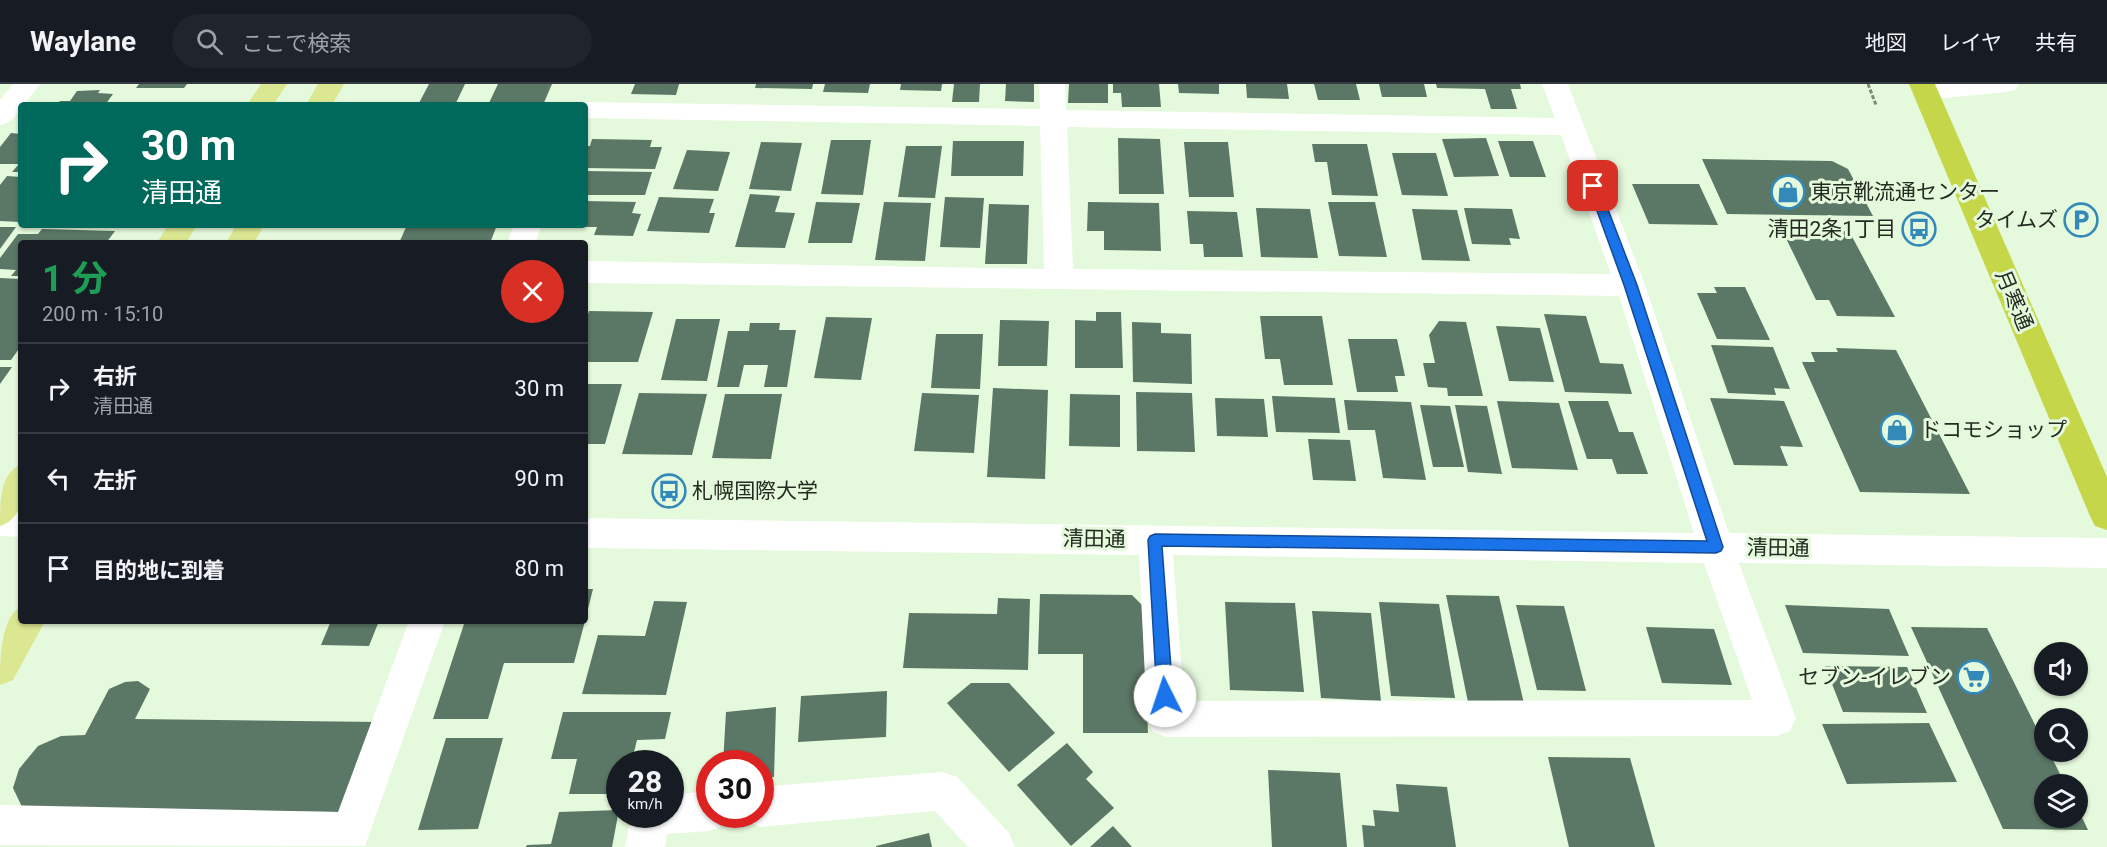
<!DOCTYPE html>
<html lang="ja">
<meta charset="utf-8">
<style>
:root{--surface:#171b24;--page:#20242c;--text:#f1f3f6;--muted:#9ea1a6;--line:#363941}
body{margin:0;font-family:Roboto,"Noto Sans JP",sans-serif;background:var(--page);color:var(--text);height:100vh;display:flex;flex-direction:column;font-size:22px;white-space:nowrap}
*{box-sizing:border-box;margin:0}
p{font-size:20px;color:var(--muted)}
.icon{flex:none;width:33px;height:33px;fill:none;stroke:currentColor;stroke-width:2;stroke-linecap:round;stroke-linejoin:round}
.map{position:relative;flex:1;overflow:hidden}
.details{position:absolute;left:18px;top:156px;width:570px;height:384px;display:flex;flex-direction:column;background:var(--surface);border-radius:6px;box-shadow:0 2px 4px #0004}
.details>*{flex:none}
.hud{position:absolute;left:18px;top:18px;width:570px;height:126px;border-radius:6px;box-shadow:0 2px 4px #0004;background:#00695c;color:#fff;overflow:hidden}
.fabs{position:absolute;left:2034px;top:558px;display:grid;gap:12px}
.fabs a{display:grid;place-items:center;width:54px;height:54px;border-radius:50%;background:var(--surface);box-shadow:0 2px 4px #0004;font-size:30px}
.speed{position:absolute;left:606px;top:666px;display:flex;gap:12px;font-size:30px;font-weight:700;text-align:center}
.speed>*{display:grid;place-content:center;width:78px;height:78px;border-radius:50%;background:var(--surface);box-shadow:0 2px 4px #0004;line-height:1}
.speed small{font-size:15px;font-weight:400}
.speed .limit{border:9px solid #d22;background:#fff;color:#111}
.pin{position:absolute;display:grid;place-items:center;width:51px;height:51px;color:#fff;margin:-26px;border-radius:12px;box-shadow:0 3px 9px #0006}
.me{position:absolute;width:66px;margin:-33px;rotate:356deg;stroke-linejoin:round;filter:drop-shadow(0 0 4px #0008)}
.turn{display:flex;align-items:center;gap:21px;height:126px;padding:0 24px;font-size:27px}
.turn .icon{width:78px;height:78px;stroke-width:2.5}
.turn b{display:block;font-size:42px;line-height:51px}
.round{display:grid;place-items:center;flex:none;width:63px;height:63px;border-radius:32px;background:var(--page)}
.summary{display:flex;align-items:center;justify-content:space-between;height:102px;padding:0 24px}
h1{font-size:36px;font-weight:700;line-height:45px;color:#1e9e55}
ul{padding:0;list-style:none}
li{display:flex;align-items:center;gap:18px;height:90px;padding:0 24px;border-top:2px solid var(--line)}
li div{flex:1}
li b{display:block;font-size:22px}
li em{font-style:normal}
header{display:flex;align-items:center;gap:36px;box-sizing:border-box;height:84px;padding:0 30px;background:var(--surface);border-bottom:2px solid var(--line)}
header strong{font-size:28px}
nav{display:flex;gap:33px;margin-inline-start:auto;font-size:21px}
.search{width:420px;height:54px;background:var(--page);display:flex;align-items:center;gap:15px;box-sizing:border-box;padding:0 21px;border-radius:33px;color:var(--muted);font-size:22px}
.map>svg:first-child{display:block}
</style>
<header>
<strong>Waylane</strong>
<div class="search"><svg class="icon" aria-label="search" viewBox="0 0 24 24"><circle cx="10" cy="10" r="6"/><path d="M15 15l6 6"/></svg>ここで検索</div>
<nav><a>地図</a><a>レイヤ</a><a>共有</a></nav>
</header>
<div class="map">
<svg width="2107" height="763" viewBox="0 0 2107 763">
<rect width="100%" height="100%" fill="#e5f9dc"/>
<g fill="#5b7765">
<path d="M 139,0 L 187,0 L 184,4 L 136,4 Z"/>
<path d="M 429,0 L 465,0 L 455,21 L 418,21 Z"/>
<path d="M 498,0 L 552,0 L 543,21 L 488,21 Z"/>
<path d="M 635,0 L 679,0 L 676,11 L 631,10 Z"/>
<path d="M 756,0 L 813,0 L 812,5 L 755,4 Z"/>
<path d="M 825,0 L 870,0 L 868,9 L 823,8 Z"/>
<path d="M 901,0 L 942,0 L 941,7 L 900,6 Z"/>
<path d="M 954,0 L 980,0 L 979,18 L 952,18 Z"/>
<path d="M 1006,0 L 1034,0 L 1034,18 L 1005,17 Z"/>
<path d="M 1069,0 L 1108,0 L 1108,19 L 1068,19 Z"/>
<path d="M 1113,0 L 1159,0 L 1161,23 L 1122,23 L 1121,9 L 1113,9 Z"/>
<path d="M 1178,0 L 1219,0 L 1219,10 L 1179,9 Z"/>
<path d="M 1246,0 L 1287,0 L 1289,15 L 1247,14 Z"/>
<path d="M 1314,0 L 1356,0 L 1360,16 L 1318,16 Z"/>
<path d="M 1379,0 L 1424,0 L 1427,13 L 1382,13 Z"/>
<path d="M 1436,0 L 1520,0 L 1521,5 L 1511,5 L 1517,25 L 1491,25 L 1485,5 L 1437,4 Z"/>
<path d="M 100,6 L 98,9 L 113,10 L 105,21 L 57,21 L 60,17 L 70,17 L 77,7 Z"/>
<path d="M 11,49 L 21,50 L 21,88 L 12,88 L 19,80 L 0,80 L 0,63 Z"/>
<path d="M 1118,54 L 1160,55 L 1164,110 L 1119,110 Z"/>
<path d="M 1486,54 L 1499,92 L 1454,93 L 1442,55 Z"/>
<path d="M 592,55 L 652,56 L 650,63 L 662,63 L 655,85 L 585,84 L 585,62 L 590,62 Z"/>
<path d="M 831,56 L 871,56 L 863,111 L 821,110 Z"/>
<path d="M 953,57 L 1024,57 L 1023,92 L 951,92 Z"/>
<path d="M 1498,57 L 1533,57 L 1546,93 L 1510,93 Z"/>
<path d="M 761,58 L 802,59 L 791,107 L 749,105 Z"/>
<path d="M 1184,58 L 1228,58 L 1234,113 L 1189,113 Z"/>
<path d="M 1312,60 L 1367,60 L 1378,112 L 1332,111 L 1327,78 L 1315,78 Z"/>
<path d="M 906,62 L 942,62 L 935,114 L 898,113 Z"/>
<path d="M 687,66 L 730,68 L 718,107 L 673,105 Z"/>
<path d="M 1392,69 L 1436,69 L 1448,112 L 1402,111 Z"/>
<path d="M 1702,75 L 1832,77 L 1848,85 L 1873,132 L 1727,130 Z"/>
<path d="M 585,87 L 652,88 L 645,111 L 585,111 Z"/>
<path d="M 7,92 L 21,93 L 20,138 L 0,137 L 0,101 Z"/>
<path d="M 1632,100 L 1699,100 L 1718,141 L 1649,140 Z"/>
<path d="M 750,110 L 780,112 L 775,128 L 795,129 L 785,164 L 735,163 Z"/>
<path d="M 659,113 L 714,115 L 709,129 L 715,129 L 709,149 L 647,147 Z"/>
<path d="M 945,113 L 984,114 L 980,164 L 940,163 Z"/>
<path d="M 585,117 L 636,118 L 632,129 L 641,130 L 633,152 L 594,151 L 597,143 L 585,143 Z"/>
<path d="M 816,118 L 860,119 L 852,159 L 808,159 Z"/>
<path d="M 884,118 L 931,119 L 925,177 L 875,176 Z"/>
<path d="M 1088,118 L 1159,119 L 1161,167 L 1104,166 L 1104,147 L 1087,147 Z"/>
<path d="M 1328,118 L 1375,118 L 1387,173 L 1339,172 Z"/>
<path d="M 989,120 L 1029,121 L 1027,180 L 985,180 Z"/>
<path d="M 1256,124 L 1310,125 L 1318,174 L 1261,173 Z"/>
<path d="M 1464,124 L 1512,125 L 1520,155 L 1509,154 L 1511,161 L 1472,160 Z"/>
<path d="M 1412,125 L 1457,126 L 1470,177 L 1422,176 Z"/>
<path d="M 1187,127 L 1237,128 L 1243,173 L 1204,173 L 1203,160 L 1190,160 Z"/>
<path d="M 407,141 L 497,141 L 490,159 L 399,159 Z"/>
<path d="M 0,143 L 16,143 L 0,165 Z"/>
<path d="M 42,145 L 115,147 L 106,159 L 21,159 L 21,192 L 11,192 L 16,186 L 0,185 L 0,174 L 18,150 L 38,150 Z"/>
<path d="M 1782,146 L 1849,147 L 1895,233 L 1837,232 L 1829,216 L 1816,216 Z"/>
<path d="M 0,194 L 21,195 L 21,240 L 18,244 L 21,250 L 21,262 L 11,276 L 0,276 Z"/>
<path d="M 1714,203 L 1745,203 L 1770,256 L 1717,255 L 1697,209 L 1717,209 Z"/>
<path d="M 589,227 L 653,228 L 638,278 L 585,278 L 585,240 Z"/>
<path d="M 1096,228 L 1121,228 L 1123,284 L 1075,284 L 1075,236 L 1096,237 Z"/>
<path d="M 1544,230 L 1586,232 L 1600,279 L 1623,280 L 1632,310 L 1565,308 Z"/>
<path d="M 1260,232 L 1322,232 L 1333,301 L 1284,301 L 1280,275 L 1265,275 Z"/>
<path d="M 826,233 L 872,234 L 861,296 L 814,294 Z"/>
<path d="M 676,235 L 720,235 L 707,297 L 661,296 Z"/>
<path d="M 1000,236 L 1049,237 L 1047,282 L 998,282 Z"/>
<path d="M 1439,237 L 1466,238 L 1483,312 L 1448,312 L 1447,304 L 1428,303 L 1423,279 L 1435,279 L 1429,251 Z"/>
<path d="M 1132,238 L 1161,239 L 1161,249 L 1191,250 L 1192,300 L 1133,298 Z"/>
<path d="M 750,239 L 780,239 L 779,246 L 796,246 L 787,303 L 764,303 L 768,281 L 744,281 L 739,303 L 717,303 L 728,247 L 749,247 Z"/>
<path d="M 1496,242 L 1540,244 L 1554,298 L 1509,297 Z"/>
<path d="M 936,250 L 983,250 L 980,305 L 931,304 Z"/>
<path d="M 1348,255 L 1397,255 L 1405,292 L 1395,292 L 1398,308 L 1357,308 Z"/>
<path d="M 1711,261 L 1773,263 L 1790,305 L 1774,304 L 1776,311 L 1728,309 Z"/>
<path d="M 1836,264 L 1896,266 L 1970,410 L 1860,408 L 1802,278 L 1815,278 L 1811,268 L 1838,268 Z"/>
<path d="M 0,283 L 12,283 L 0,300 Z"/>
<path d="M 585,300 L 622,300 L 605,360 L 585,360 Z"/>
<path d="M 993,304 L 1048,306 L 1045,395 L 987,393 Z"/>
<path d="M 1136,308 L 1192,309 L 1195,368 L 1137,367 Z"/>
<path d="M 639,309 L 707,310 L 692,371 L 622,370 Z"/>
<path d="M 922,309 L 979,311 L 974,369 L 914,367 Z"/>
<path d="M 725,310 L 782,310 L 771,375 L 712,374 Z"/>
<path d="M 1070,310 L 1120,311 L 1120,363 L 1069,362 Z"/>
<path d="M 1272,312 L 1335,314 L 1340,349 L 1276,348 Z"/>
<path d="M 1215,314 L 1264,315 L 1268,353 L 1217,352 Z"/>
<path d="M 1710,314 L 1784,317 L 1803,363 L 1780,362 L 1788,382 L 1734,381 Z"/>
<path d="M 1344,316 L 1411,318 L 1426,396 L 1383,394 L 1375,346 L 1348,346 Z"/>
<path d="M 1497,317 L 1559,319 L 1578,386 L 1512,384 Z"/>
<path d="M 1568,317 L 1608,317 L 1619,348 L 1633,348 L 1648,390 L 1617,390 L 1612,375 L 1587,375 Z"/>
<path d="M 1420,321 L 1450,322 L 1464,383 L 1433,383 Z"/>
<path d="M 1455,321 L 1487,322 L 1502,390 L 1468,388 Z"/>
<path d="M 1308,355 L 1350,356 L 1356,397 L 1313,396 Z"/>
<path d="M 585,505 L 593,505 L 586,533 L 585,533 Z"/>
<path d="M 1040,510 L 1132,511 L 1143,522 L 1148,649 L 1083,649 L 1083,570 L 1038,570 Z"/>
<path d="M 1446,511 L 1499,512 L 1525,624 L 1469,623 Z"/>
<path d="M 998,514 L 1030,515 L 1028,586 L 903,584 L 909,529 L 997,530 Z"/>
<path d="M 654,517 L 687,518 L 666,611 L 582,610 L 598,551 L 645,552 Z"/>
<path d="M 1225,518 L 1295,519 L 1304,608 L 1230,606 Z"/>
<path d="M 1379,518 L 1439,520 L 1455,614 L 1391,612 Z"/>
<path d="M 1516,521 L 1564,522 L 1586,607 L 1537,606 Z"/>
<path d="M 1785,521 L 1889,525 L 1909,572 L 1803,569 Z"/>
<path d="M 1312,527 L 1371,529 L 1381,617 L 1321,614 Z"/>
<path d="M 331,537 L 379,537 L 369,562 L 321,561 Z"/>
<path d="M 465,537 L 585,537 L 574,579 L 504,579 L 488,635 L 433,635 Z"/>
<path d="M 1646,543 L 1714,545 L 1732,601 L 1662,599 Z"/>
<path d="M 1911,543 L 1987,544 L 2044,659 L 2044,668 L 2049,668 L 2065,700 L 2044,700 L 2044,734 L 2078,734 L 2078,725 L 2088,746 L 2003,745 Z"/>
<path d="M 1825,582 L 1907,583 L 1927,629 L 1843,628 Z"/>
<path d="M 138,597 L 150,605 L 135,635 L 379,638 L 347,728 L 23,725 L 13,704 L 19,685 L 38,662 L 61,652 L 85,651 L 109,605 L 125,598 Z"/>
<path d="M 971,599 L 1009,599 L 1055,649 L 1009,688 L 947,619 Z"/>
<path d="M 887,607 L 886,653 L 798,658 L 801,612 Z"/>
<path d="M 776,623 L 774,693 L 760,694 L 760,680 L 723,680 L 726,628 Z"/>
<path d="M 563,628 L 671,628 L 665,655 L 637,656 L 631,680 L 620,680 L 620,710 L 569,710 L 577,675 L 551,675 Z"/>
<path d="M 1929,639 L 1957,698 L 1847,700 L 1822,640 Z"/>
<path d="M 446,654 L 503,654 L 478,745 L 418,746 Z"/>
<path d="M 1067,659 L 1093,688 L 1086,695 L 1114,724 L 1071,762 L 1017,701 Z"/>
<path d="M 1548,673 L 1630,674 L 1655,763 L 1569,763 Z"/>
<path d="M 1268,686 L 1340,689 L 1347,763 L 1272,763 Z"/>
<path d="M 1396,700 L 1447,703 L 1456,763 L 1364,763 L 1362,741 L 1375,742 L 1373,726 L 1399,728 Z"/>
<path d="M 619,726 L 612,763 L 526,763 L 527,761 L 551,760 L 559,728 Z"/>
<path d="M 1113,742 L 1132,763 L 1090,763 Z"/>
<path d="M 929,749 L 932,763 L 876,763 L 876,762 Z"/>
</g>
<g fill="none" stroke-linecap="round" stroke-linejoin="round">
<path stroke="#7c8976" stroke-width="3" stroke-dasharray="4 2" stroke-linecap="butt" d="M 1868,0 L 1876,21"/>
<g fill="#fff" fill-rule="evenodd">
<path d="M 13,0 L 40,0 L 24,21 L 21,21 C 19,31 10,39 0,41 L 0,16 Z"/>
<path d="M 1039,0 L 1065,0 L 1066,26 L 1555,34 L 1542,0 L 1568,0 L 1645,201 L 1729,449 L 2107,454 L 2107,484 L 1739,479 L 1796,634 L 1790,647 L 1777,652 L 1166,653 L 1153,648 L 1147,635 L 1139,471 L 585,464 L 585,434 L 1694,449 L 1619,212 L 585,199 L 585,177 L 1044,185 L 1040,42 L 585,34 L 585,21 L 575,21 L 585,18 L 1040,25 ZM 1067,43 L 1561,51 L 1611,190 L 1073,185 ZM 1173,471 L 1704,479 L 1752,616 L 1184,617 Z"/>
<path d="M 1924,0 L 2019,0 L 2015,6 L 2006,8 L 1925,16 L 1916,14 L 1912,8 L 1916,2 Z"/>
<path d="M 514,141 L 542,141 L 535,159 L 507,159 Z"/>
<path d="M 0,424 L 21,425 L 21,453 L 0,452 Z"/>
<path d="M 409,537 L 445,537 L 365,762 L 0,761 L 0,721 L 338,728 Z"/>
<path d="M 943,688 L 957,693 L 1009,749 L 1015,763 L 968,763 L 935,727 L 760,743 L 746,737 L 743,730 L 760,730 L 760,703 Z"/>
<path d="M 710,707 L 710,730 L 728,730 L 724,741 L 710,747 L 667,750 L 665,763 L 625,763 L 631,730 L 670,730 L 670,711 Z"/>
</g>
<g fill="#dce792" fill-rule="evenodd">
<path d="M 261,0 L 287,0 L 273,21 L 247,21 Z"/>
<path d="M 318,0 L 344,0 L 332,21 L 306,21 Z"/>
<path d="M 168,141 L 197,141 L 186,159 L 157,159 Z"/>
<path d="M 236,141 L 264,141 L 254,159 L 226,159 Z"/>
<path d="M 21,380 C 21,405 28,432 0,442 C 0,417 0,390 21,380 Z"/>
<path d="M 21,523 L 21,537 L 45,537 L 13,596 L 0,601 C 0,578 0,533 21,523 Z"/>
</g>
<path fill="#c5d749" fill-rule="evenodd" d="M 1909,0 L 1935,0 L 2107,393 L 2107,446 L 2095,442 L 2090,432 Z"/>
</g>
<path fill="#1a73e8" stroke="#114b97" stroke-width="1.5" d="M 1593,98 L 1599,102 L 1637,201 L 1723,463 L 1721,467 L 1716,469 L 1162,462 L 1173,612 L 1171,618 L 1165,620 L 1160,618 L 1157,612 L 1148,456 L 1150,452 L 1155,450 L 1707,457 L 1624,201 L 1588,102 Z"/>
<defs>
<symbol id="shop-ring" viewBox="-11 -11 22 22"><circle r="9.5" fill="#e5f9dc" stroke="#3389b8" stroke-width="1.5"/><path d="M-5-2.5h2.3a2.7 3.5 0 0 1 5.4 0H5L5.5 6h-11ZM-1.5-2.5h3a1.5 2.3 0 0 0-3 0Z" fill="#3389b8"/></symbol>
<symbol id="parking-ring" viewBox="-11 -11 22 22"><circle r="9.5" fill="#e5f9dc" stroke="#3389b8" stroke-width="1.5"/><path d="M-3.5-5.5H1a3.5 3.5 0 0 1 0 7H-1V5.5H-3.5ZM-1-3.4V-.6H.8a1.4 1.4 0 0 0 0-2.8Z" fill="#3389b8"/></symbol>
<symbol id="bus-ring" viewBox="-11 -11 22 22"><circle r="9.5" fill="#e5f9dc" stroke="#3389b8" stroke-width="1.5"/><path d="M-5-6H5V4H4V6H2V4H-2V6H-4V4H-5ZM-3.5-4V0h7V-4ZM-3.5 1.2v1.5H-2V1.2ZM2 1.2v1.5H3.5V1.2Z" fill="#3389b8"/></symbol>
<symbol id="supermarket-ring" viewBox="-11 -11 22 22"><circle r="9.5" fill="#e5f9dc" stroke="#3389b8" stroke-width="1.5"/><path d="M-6-5.5h2.5l.6 2H6L4.5 2H-2.5L-4.4-4H-6ZM-1.5 3.2a1.3 1.3 0 1 0 .1 0ZM3 3.2a1.3 1.3 0 1 0 .1 0Z" fill="#3389b8"/></symbol>
</defs>
<g fill-rule="evenodd">
<use href="#shop-ring" x="1769" y="89" width="38" height="38"/>
<use href="#parking-ring" x="2062" y="117" width="38" height="38"/>
<use href="#bus-ring" x="1900" y="126" width="38" height="38"/>
<use href="#shop-ring" x="1878" y="327" width="38" height="38"/>
<use href="#bus-ring" x="650" y="388" width="38" height="38"/>
<use href="#supermarket-ring" x="1955" y="574" width="38" height="38"/>
</g>
<g text-anchor="middle" dominant-baseline="central" stroke-width="6" stroke-linejoin="round" paint-order="stroke">
<g font-size="21" fill="#242b21" stroke="#e5f9dc" text-anchor="start">
<text x="1811" y="108">東京靴流通センター</text>
<text x="2058" y="136" text-anchor="end">タイムズ</text>
<text x="1896" y="145" text-anchor="end">清田2条1丁目</text>
<text x="1920" y="346">ドコモショップ</text>
<text x="692" y="407">札幌国際大学</text>
<text x="1951" y="593" text-anchor="end">セブン-イレブン</text>
</g>
<g font-size="21" fill="#242b21" stroke="#e5f9dc">
<text transform="translate(2014 216) rotate(67)">月寒通</text>
<text transform="translate(1094 455) rotate(1)">清田通</text>
<text transform="translate(1778 464) rotate(1)">清田通</text>
</g>
</g>
</svg>
<div class="fabs">
<a><svg class="icon" aria-label="sound" viewBox="0 0 24 24"><path d="M4 9h4l5-4v14l-5-4H4zM17 9q2 3 0 6"/></svg></a>
<a><svg class="icon" aria-label="search" viewBox="0 0 24 24"><circle cx="10" cy="10" r="6"/><path d="M15 15l6 6"/></svg></a>
<a><svg class="icon" aria-label="layers" viewBox="0 0 24 24"><path d="M12 4l9 5-9 5-9-5zM3 14l9 5 9-5"/></svg></a>
</div>
<div class="speed"><div>28<small>km/h</small></div><div class="limit">30</div></div>
<div class="pin" style="left:1593px;top:102px;background:#d93025"><svg class="icon" aria-label="arrive" viewBox="0 0 24 24"><path d="M6 21V4h12l-3 4 3 4H6"/></svg></div>
<svg class="me" style="left:1165px;top:612px" viewBox="-20 -20 40 40"><circle r="19" fill="#fff"/><path d="M0-13L10 11 0 6-10 11z" fill="#1a73e8"/></svg>
<div class="hud">
<div class="turn"><svg class="icon" aria-label="right" viewBox="0 0 24 24"><path d="M7 20v-9h11M14 6l5 5-5 5"/></svg><div><b>30 m</b>清田通</div></div>
</div>
<section class="details">
<div class="summary"><div><h1>1 分</h1><p>200 m · 15:10</p></div><a class="round" style="background:#d93025;color:#fff"><svg class="icon" aria-label="close" viewBox="0 0 24 24"><path d="M6 6l12 12M18 6L6 18"/></svg></a></div>
<ul>
<li><svg class="icon" aria-label="right" viewBox="0 0 24 24"><path d="M7 20v-9h11M14 6l5 5-5 5"/></svg><div><b>右折</b><p>清田通</p></div><em>30 m</em></li>
<li><svg class="icon" aria-label="left" viewBox="0 0 24 24"><path d="M17 20v-9H6M10 6l-5 5 5 5"/></svg><div><b>左折</b></div><em>90 m</em></li>
<li><svg class="icon" aria-label="arrive" viewBox="0 0 24 24"><path d="M6 21V4h12l-3 4 3 4H6"/></svg><div><b>目的地に到着</b></div><em>80 m</em></li>
</ul>
</section>
</div>
